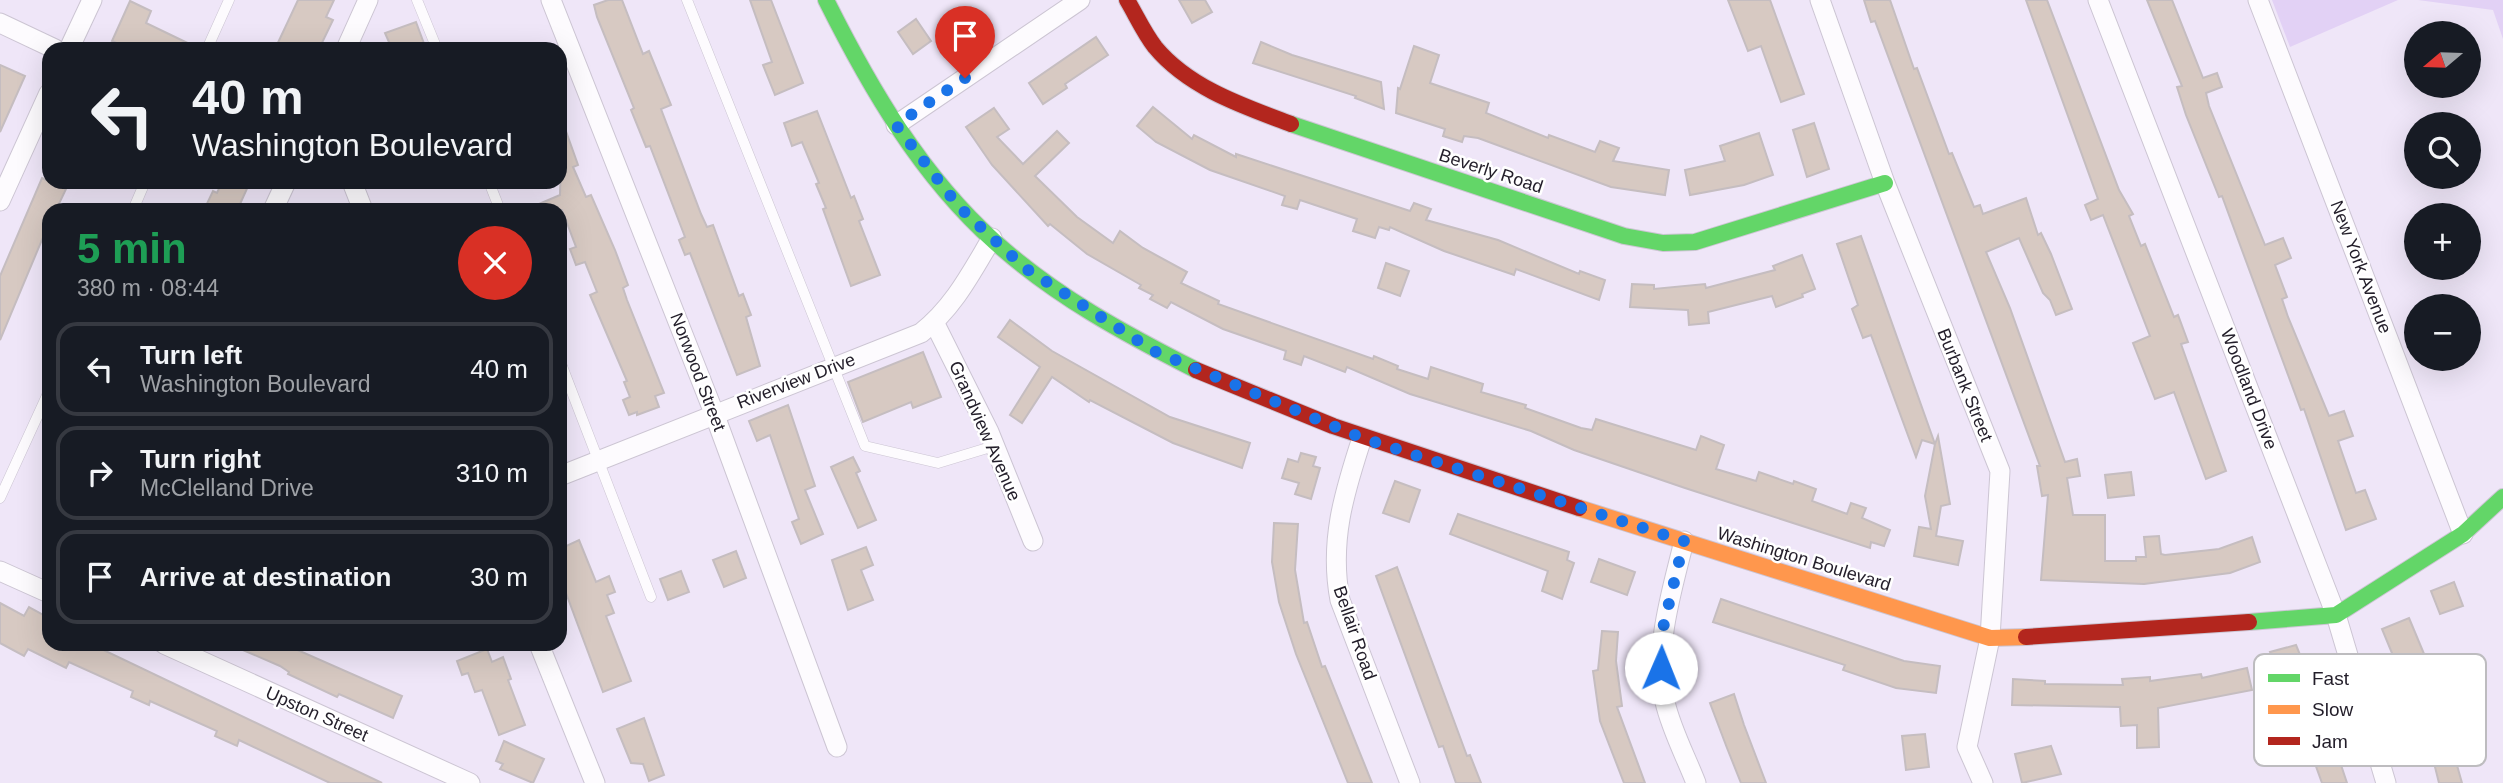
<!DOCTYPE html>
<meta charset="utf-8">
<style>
:root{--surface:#171b24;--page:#20242c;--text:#f1f3f6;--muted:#9ea1a6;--line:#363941}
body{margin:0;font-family:Arial,sans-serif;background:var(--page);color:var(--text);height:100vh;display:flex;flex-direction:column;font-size:26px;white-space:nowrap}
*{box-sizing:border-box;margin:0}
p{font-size:23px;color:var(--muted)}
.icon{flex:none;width:38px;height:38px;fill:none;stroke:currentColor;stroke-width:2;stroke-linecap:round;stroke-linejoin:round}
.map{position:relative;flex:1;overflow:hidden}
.panel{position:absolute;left:42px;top:203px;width:525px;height:448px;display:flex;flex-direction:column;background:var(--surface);border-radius:21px;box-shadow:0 7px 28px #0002}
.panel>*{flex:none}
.banner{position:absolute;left:42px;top:42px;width:525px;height:147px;border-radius:21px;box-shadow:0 7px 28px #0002;background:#171b24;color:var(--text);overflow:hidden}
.needle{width:46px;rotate:251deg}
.buttons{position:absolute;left:2404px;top:21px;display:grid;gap:14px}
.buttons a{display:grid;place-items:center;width:77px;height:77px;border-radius:50%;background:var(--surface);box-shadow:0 7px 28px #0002;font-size:35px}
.pin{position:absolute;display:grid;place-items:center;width:60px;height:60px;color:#fff;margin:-72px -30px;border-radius:50% 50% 50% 0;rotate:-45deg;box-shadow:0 0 7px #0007}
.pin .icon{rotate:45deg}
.me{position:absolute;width:77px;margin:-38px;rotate:1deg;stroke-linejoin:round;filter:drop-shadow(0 0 5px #0008)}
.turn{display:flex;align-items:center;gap:24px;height:147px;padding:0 35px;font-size:32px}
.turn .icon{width:91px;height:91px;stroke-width:2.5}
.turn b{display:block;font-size:49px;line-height:60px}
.round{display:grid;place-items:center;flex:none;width:74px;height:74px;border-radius:37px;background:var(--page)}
.overview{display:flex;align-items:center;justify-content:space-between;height:119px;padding:0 35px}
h1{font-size:42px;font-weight:700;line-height:52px;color:#1e9e55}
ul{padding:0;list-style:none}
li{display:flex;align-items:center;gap:21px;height:94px;margin:0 14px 10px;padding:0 21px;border:4px solid var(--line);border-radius:21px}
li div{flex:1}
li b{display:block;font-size:26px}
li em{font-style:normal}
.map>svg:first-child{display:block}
</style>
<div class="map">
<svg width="2503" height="783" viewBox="0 0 2503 783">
<rect width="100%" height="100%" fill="#efe6f8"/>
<g fill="#e2d1f5">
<path d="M 2272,0 L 2398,0 L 2290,47 Z"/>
<path d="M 2418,0 L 2503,0 L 2503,39 L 2493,10 Z"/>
</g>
<g fill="#d7c9c2" stroke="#c5bdc0" stroke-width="2">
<path d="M 298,0 L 334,0 L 326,17 L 333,20 L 319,49 L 275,49 Z"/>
<path d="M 608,0 L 622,0 L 643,54 L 649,51 L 671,105 L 661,109 L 701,214 L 707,227 L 713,225 L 739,296 L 743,294 L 751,315 L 746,317 L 760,366 L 737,375 L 690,253 L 685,255 L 679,240 L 685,237 L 650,146 L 646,147 L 631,110 L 634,108 L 597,17 L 594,5 Z"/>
<path d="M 750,0 L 771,0 L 803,83 L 775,95 L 763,65 L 772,62 Z"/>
<path d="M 1179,0 L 1205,0 L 1212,12 L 1192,23 Z"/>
<path d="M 1728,0 L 1770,0 L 1804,94 L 1781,102 L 1761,46 L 1748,51 Z"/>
<path d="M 1864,0 L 1890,0 L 1914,69 L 1917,68 L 1949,154 L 1952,153 L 1974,207 L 1980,205 L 1983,214 L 2026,198 L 2038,235 L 2041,233 L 2051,254 L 2072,309 L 2056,315 L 2050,300 L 2043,293 L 2019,238 L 1986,252 L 2010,308 L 2065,462 L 2077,459 L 2080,476 L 2067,478 L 2073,515 L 2105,515 L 2105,561 L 2136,561 L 2136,557 L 2146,557 L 2144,537 L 2159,536 L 2161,554 L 2165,555 L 2219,549 L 2252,537 L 2260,562 L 2230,573 L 2144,584 L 2041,580 L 2048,495 L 2042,496 L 2037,466 L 2040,466 L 1875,21 L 1871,22 Z"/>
<path d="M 2026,0 L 2047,0 L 2119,190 L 2133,214 L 2129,216 L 2141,246 L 2145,244 L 2174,317 L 2178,315 L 2188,342 L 2181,344 L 2226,471 L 2206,479 L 2174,392 L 2155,399 L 2133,343 L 2150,336 L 2103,215 L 2091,220 L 2085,205 L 2098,199 Z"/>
<path d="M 2147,0 L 2172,0 L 2203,78 L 2217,73 L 2222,87 L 2206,93 L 2209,106 L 2265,245 L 2283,238 L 2291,258 L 2275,265 L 2287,297 L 2282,299 L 2288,317 L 2329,416 L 2344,411 L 2353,436 L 2338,441 L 2356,493 L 2365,490 L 2376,519 L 2346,530 L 2304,409 L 2301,410 L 2222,196 L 2219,197 L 2186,115 L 2177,87 L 2182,86 Z"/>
<path d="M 130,1 L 151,11 L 146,23 L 200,49 L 130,49 L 112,41 Z"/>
<path d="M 916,19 L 931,41 L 913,54 L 898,32 Z"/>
<path d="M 416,22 L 426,49 L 392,49 L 385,33 Z"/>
<path d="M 1096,37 L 1108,55 L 1065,84 L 1067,88 L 1043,104 L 1029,83 Z"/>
<path d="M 1261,42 L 1292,55 L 1381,82 L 1384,109 L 1355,98 L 1356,96 L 1253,63 Z"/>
<path d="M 1414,46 L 1439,55 L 1430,83 L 1489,103 L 1486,113 L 1548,138 L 1549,135 L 1595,152 L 1600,141 L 1619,148 L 1613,161 L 1669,170 L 1665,195 L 1611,187 L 1478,138 L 1464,136 L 1462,142 L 1443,136 L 1445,129 L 1396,113 L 1398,88 L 1400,89 Z"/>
<path d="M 0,65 L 25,76 L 0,132 Z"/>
<path d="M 1153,107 L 1192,139 L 1194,135 L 1236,157 L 1236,154 L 1410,211 L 1414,203 L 1431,209 L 1426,220 L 1498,240 L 1579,274 L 1580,271 L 1605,280 L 1599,300 L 1516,269 L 1514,275 L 1444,251 L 1390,227 L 1389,230 L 1379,227 L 1375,238 L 1353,231 L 1357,219 L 1300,200 L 1297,209 L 1282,205 L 1285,196 L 1210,170 L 1156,142 L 1137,126 Z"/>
<path d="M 994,108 L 1009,129 L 997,137 L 1023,164 L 1057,131 L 1069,143 L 1035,176 L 1077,217 L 1113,243 L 1120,231 L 1143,248 L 1187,272 L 1181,283 L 1219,301 L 1218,304 L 1373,359 L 1374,356 L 1398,366 L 1397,369 L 1428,379 L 1431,367 L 1483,384 L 1481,392 L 1526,405 L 1525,408 L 1581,428 L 1592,430 L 1596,419 L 1696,450 L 1701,436 L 1724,445 L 1716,469 L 1756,481 L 1759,472 L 1793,484 L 1794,481 L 1816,489 L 1812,501 L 1847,514 L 1851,503 L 1866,508 L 1862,518 L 1890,530 L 1884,546 L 1871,542 L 1870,548 L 1685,488 L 1574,450 L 1531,431 L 1410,394 L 1347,367 L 1345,372 L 1304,356 L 1301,365 L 1284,359 L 1286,351 L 1223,329 L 1171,302 L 1167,308 L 1150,299 L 1153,295 L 1139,288 L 1141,285 L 1087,254 L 1050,224 L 1048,226 L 992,165 L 966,127 Z"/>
<path d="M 817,111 L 851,198 L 854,196 L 863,219 L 859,221 L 880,275 L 851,286 L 823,209 L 826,208 L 816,184 L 819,183 L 802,142 L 792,146 L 784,123 Z"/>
<path d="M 562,120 L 578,165 L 573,167 L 586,197 L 591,195 L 615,250 L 628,285 L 623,288 L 627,300 L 664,393 L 655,396 L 659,407 L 637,415 L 637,412 L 629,415 L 623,400 L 630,397 L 624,382 L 627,381 L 590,295 L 597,292 L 585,262 L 576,265 L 570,249 L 576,247 L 562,210 L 525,210 L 560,195 Z"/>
<path d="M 1814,123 L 1829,169 L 1807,177 L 1793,130 Z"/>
<path d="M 1759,133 L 1773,175 L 1744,185 L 1690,195 L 1685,170 L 1725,161 L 1720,146 Z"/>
<path d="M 42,178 L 66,189 L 56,210 L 49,210 L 49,223 L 0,340 L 0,276 Z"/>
<path d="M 222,182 L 250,182 L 240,204 L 255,210 L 204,210 L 213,191 L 217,193 Z"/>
<path d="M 1861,236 L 1935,444 L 1938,436 L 1950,504 L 1941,506 L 1936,536 L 1963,541 L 1958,565 L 1914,556 L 1919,527 L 1931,529 L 1925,496 L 1935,444 L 1922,440 L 1916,457 L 1871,335 L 1863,338 L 1852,309 L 1858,305 L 1837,244 Z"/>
<path d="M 1802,255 L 1815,289 L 1802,294 L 1803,297 L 1776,307 L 1772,296 L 1708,312 L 1709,323 L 1689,325 L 1688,310 L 1630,307 L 1632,284 L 1654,285 L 1654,289 L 1705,284 L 1706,288 L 1775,270 L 1773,266 Z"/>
<path d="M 1386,263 L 1409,271 L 1400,296 L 1378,288 Z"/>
<path d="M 1010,320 L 1052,351 L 1170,417 L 1250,443 L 1242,468 L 1173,443 L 1090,400 L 1089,402 L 1052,377 L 1022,423 L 1010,415 L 1040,367 L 998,337 Z"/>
<path d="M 923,352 L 941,397 L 913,408 L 911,402 L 863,422 L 848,382 Z"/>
<path d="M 788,405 L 815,486 L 805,490 L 823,534 L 801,544 L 792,522 L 799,519 L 770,435 L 757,441 L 749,421 Z"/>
<path d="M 1301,453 L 1316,457 L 1313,466 L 1320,468 L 1311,499 L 1295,494 L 1299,483 L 1282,478 L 1288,459 L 1298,462 Z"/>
<path d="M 853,457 L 860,471 L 856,473 L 876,520 L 858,528 L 831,467 Z"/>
<path d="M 2131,472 L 2134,495 L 2108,498 L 2105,475 Z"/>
<path d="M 1395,481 L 1420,490 L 1409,522 L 1383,513 Z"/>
<path d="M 1458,514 L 1569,552 L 1567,560 L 1574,563 L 1562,599 L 1542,591 L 1548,571 L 1450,534 Z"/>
<path d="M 1274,523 L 1298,524 L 1295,570 L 1304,623 L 1307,622 L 1322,667 L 1325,666 L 1372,783 L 1348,783 L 1296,654 L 1279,602 L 1272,562 Z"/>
<path d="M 579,540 L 596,582 L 609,576 L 615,592 L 607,595 L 614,613 L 606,616 L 631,681 L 603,692 L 560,577 L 560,553 L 565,551 L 564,547 Z"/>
<path d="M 866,547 L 873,565 L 861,570 L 873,600 L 848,610 L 832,560 Z"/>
<path d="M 736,551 L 746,578 L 724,587 L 713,560 Z"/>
<path d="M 1599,559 L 1635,572 L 1627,595 L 1591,582 Z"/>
<path d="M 1397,567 L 1467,756 L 1470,755 L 1481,783 L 1456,783 L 1443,746 L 1439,747 L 1376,576 Z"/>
<path d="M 681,571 L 689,592 L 668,600 L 660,579 Z"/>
<path d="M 2454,582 L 2463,606 L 2440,614 L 2431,591 Z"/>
<path d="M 1721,599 L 1904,661 L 1940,666 L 1936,693 L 1896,688 L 1843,670 L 1845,665 L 1713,622 Z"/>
<path d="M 0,603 L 24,616 L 29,607 L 49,618 L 49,644 L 91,644 L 382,783 L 330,783 L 239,740 L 237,746 L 215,736 L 217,731 L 150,701 L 149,705 L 131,697 L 133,691 L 69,662 L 66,668 L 28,649 L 24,656 L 0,643 Z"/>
<path d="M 2409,618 L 2432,673 L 2426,675 L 2453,735 L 2449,737 L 2462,783 L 2439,783 L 2434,763 L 2437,762 L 2382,629 Z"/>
<path d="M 1602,631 L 1618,632 L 1616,661 L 1622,706 L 1617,707 L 1645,783 L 1624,783 L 1600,721 L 1593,671 L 1598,670 Z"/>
<path d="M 229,644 L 284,644 L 402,696 L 393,718 L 339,694 L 337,697 L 288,674 L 289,672 L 280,666 Z"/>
<path d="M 2296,645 L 2312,684 L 2287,696 L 2270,652 Z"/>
<path d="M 487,649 L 492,662 L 503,657 L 511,679 L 508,680 L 525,725 L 499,735 L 482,690 L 475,692 L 468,673 L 462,675 L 457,661 Z"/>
<path d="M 2247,668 L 2252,690 L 2158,708 L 2159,747 L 2137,748 L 2137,725 L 2121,726 L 2120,707 L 2012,705 L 2013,679 L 2045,681 L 2045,684 L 2123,685 L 2122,679 L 2150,677 L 2150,681 L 2201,674 L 2202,678 Z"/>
<path d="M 1734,694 L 1744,725 L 1766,783 L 1741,783 L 1727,748 L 1710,703 Z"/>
<path d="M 2330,710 L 2341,741 L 2334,744 L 2347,783 L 2322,783 L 2300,722 Z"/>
<path d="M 644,718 L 664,775 L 649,781 L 643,764 L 631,763 L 617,729 Z"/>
<path d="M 1925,734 L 1929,767 L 1906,770 L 1902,736 Z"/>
<path d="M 504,741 L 544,759 L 533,783 L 500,769 L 503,764 L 496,761 Z"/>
<path d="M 2051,746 L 2061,774 L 2022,783 L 2015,754 Z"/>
</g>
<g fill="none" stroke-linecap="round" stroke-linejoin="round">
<defs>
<g id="lane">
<path d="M 417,0 L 437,49"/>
<path d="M 687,0 L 865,446 L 938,463 L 994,446"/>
<path d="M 207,49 L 229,0"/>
<path d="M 489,182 L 500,210"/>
<path d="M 133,210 L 145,182"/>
<path d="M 560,361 L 651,597"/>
<path d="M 0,498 L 49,391"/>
</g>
<g id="street">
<path d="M 551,0 L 714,413 L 837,747"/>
<path d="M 1820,0 L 1885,183 L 2000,471 L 1990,638 L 1967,747 L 1983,783"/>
<path d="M 2098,0 L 2336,615 L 2386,783"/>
<path d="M 2258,0 L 2463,534"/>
<path d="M 0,23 L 55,49"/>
<path d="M 69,49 L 92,0"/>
<path d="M 346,49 L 368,0"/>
<path d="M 896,125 L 1080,0"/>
<path d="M 352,182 L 363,210"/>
<path d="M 0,201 L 49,93"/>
<path d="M 273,210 L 286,182"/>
<path d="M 934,322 L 989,432 L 1033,541"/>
<path d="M 1362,438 C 1344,493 1329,542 1340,600 L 1410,783"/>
<path d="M 560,476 L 921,333 C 954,307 971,273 992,238"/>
<path d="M 1684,541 C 1671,595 1654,646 1665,702 C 1671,729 1686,757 1696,783"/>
<path d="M 0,571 L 49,593"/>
<path d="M 164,644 L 470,783"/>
<path d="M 539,644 L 595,783"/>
</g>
<g id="fast">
<path d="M 826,0 C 870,88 921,176 995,242 C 1055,296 1125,334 1196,370"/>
<path d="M 1291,124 L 1624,236 L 1663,243 L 1695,242 L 1885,183"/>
<path d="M 2249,622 L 2336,615 L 2463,534 L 2503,497"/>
</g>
<path id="slow" d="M 1579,508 L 1990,638 L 2026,637"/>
<g id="jam">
<path d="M 1127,0 C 1136,15 1144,33 1155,47 C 1189,88 1243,106 1291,124"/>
<path d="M 1196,370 L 1333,426 L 1579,508"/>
<path d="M 2026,637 L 2249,622"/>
</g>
</defs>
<use href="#lane" stroke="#ccc5d3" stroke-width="11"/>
<use href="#street" stroke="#ccc5d3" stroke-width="21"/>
<use href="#fast" stroke="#ccc5d3" stroke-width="18"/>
<use href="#slow" stroke="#ccc5d3" stroke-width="18"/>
<use href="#jam" stroke="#ccc5d3" stroke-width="18"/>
<use href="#lane" stroke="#fdfbfe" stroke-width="10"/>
<use href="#street" stroke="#fdfbfe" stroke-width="19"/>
<use href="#fast" stroke="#63d668" stroke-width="16"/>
<use href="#slow" stroke="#ff974d" stroke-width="16"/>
<use href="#jam" stroke="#b3261e" stroke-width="16"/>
</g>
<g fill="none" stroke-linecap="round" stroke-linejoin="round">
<path stroke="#1a73e8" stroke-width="12" stroke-dasharray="0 21.6" d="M 965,78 L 896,125 L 959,207 L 1025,268 L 1154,351 L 1362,438 L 1684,541 L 1662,632 L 1661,668"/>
</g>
<g text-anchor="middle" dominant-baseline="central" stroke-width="5" stroke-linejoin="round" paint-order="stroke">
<g font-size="18" fill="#231e2a" stroke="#fff">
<text transform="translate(1491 171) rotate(18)">Beverly Road</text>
<text transform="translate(2361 267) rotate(69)">New York Avenue</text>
<text transform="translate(698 372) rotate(69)">Norwood Street</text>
<text transform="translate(796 381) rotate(-21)">Riverview Drive</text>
<text transform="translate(1965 385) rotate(68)">Burbank Street</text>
<text transform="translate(2249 389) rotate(69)">Woodland Drive</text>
<text transform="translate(985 431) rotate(66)">Grandview Avenue</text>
<text transform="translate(1804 559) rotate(17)">Washington Boulevard</text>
<text transform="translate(1355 633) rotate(71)">Bellair Road</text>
<text transform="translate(317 714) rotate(24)">Upston Street</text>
</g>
</g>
<rect x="2254" y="654" width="232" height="112" rx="10" fill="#fff" stroke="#bdbcbf" stroke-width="2"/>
<rect x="2268" y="674" width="32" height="8" fill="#63d668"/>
<rect x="2268" y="705" width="32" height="9" fill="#ff974d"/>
<rect x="2268" y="737" width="32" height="8" fill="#b3261e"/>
<g font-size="19" fill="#231e2a">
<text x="2312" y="685">Fast</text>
<text x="2312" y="716">Slow</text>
<text x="2312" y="748">Jam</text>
</g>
</svg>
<div class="buttons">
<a><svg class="needle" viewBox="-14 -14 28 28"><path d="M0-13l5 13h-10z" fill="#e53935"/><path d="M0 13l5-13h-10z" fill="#9ea1a6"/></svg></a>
<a><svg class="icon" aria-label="search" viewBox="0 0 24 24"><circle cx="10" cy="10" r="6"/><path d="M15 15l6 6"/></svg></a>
<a>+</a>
<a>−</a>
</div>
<div class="pin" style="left:965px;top:78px;background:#d93025"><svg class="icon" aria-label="arrive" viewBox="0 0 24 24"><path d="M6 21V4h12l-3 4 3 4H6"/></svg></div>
<svg class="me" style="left:1661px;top:668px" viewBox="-20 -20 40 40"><circle r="19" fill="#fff"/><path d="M0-13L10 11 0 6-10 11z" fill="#1a73e8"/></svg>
<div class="banner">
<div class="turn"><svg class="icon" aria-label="left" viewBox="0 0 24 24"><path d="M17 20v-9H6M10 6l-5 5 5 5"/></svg><div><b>40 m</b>Washington Boulevard</div></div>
</div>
<section class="panel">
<div class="overview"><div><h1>5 min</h1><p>380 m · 08:44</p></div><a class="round" style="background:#d93025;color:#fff"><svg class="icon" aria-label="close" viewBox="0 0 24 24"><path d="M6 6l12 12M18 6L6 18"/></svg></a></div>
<ul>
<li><svg class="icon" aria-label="left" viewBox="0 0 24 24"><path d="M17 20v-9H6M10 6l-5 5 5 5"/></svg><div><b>Turn left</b><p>Washington Boulevard</p></div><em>40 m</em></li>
<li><svg class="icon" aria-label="right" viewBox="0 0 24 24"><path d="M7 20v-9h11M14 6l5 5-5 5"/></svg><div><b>Turn right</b><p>McClelland Drive</p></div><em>310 m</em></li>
<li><svg class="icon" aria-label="arrive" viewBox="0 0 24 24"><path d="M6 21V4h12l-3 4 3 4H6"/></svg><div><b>Arrive at destination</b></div><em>30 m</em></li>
</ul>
</section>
</div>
